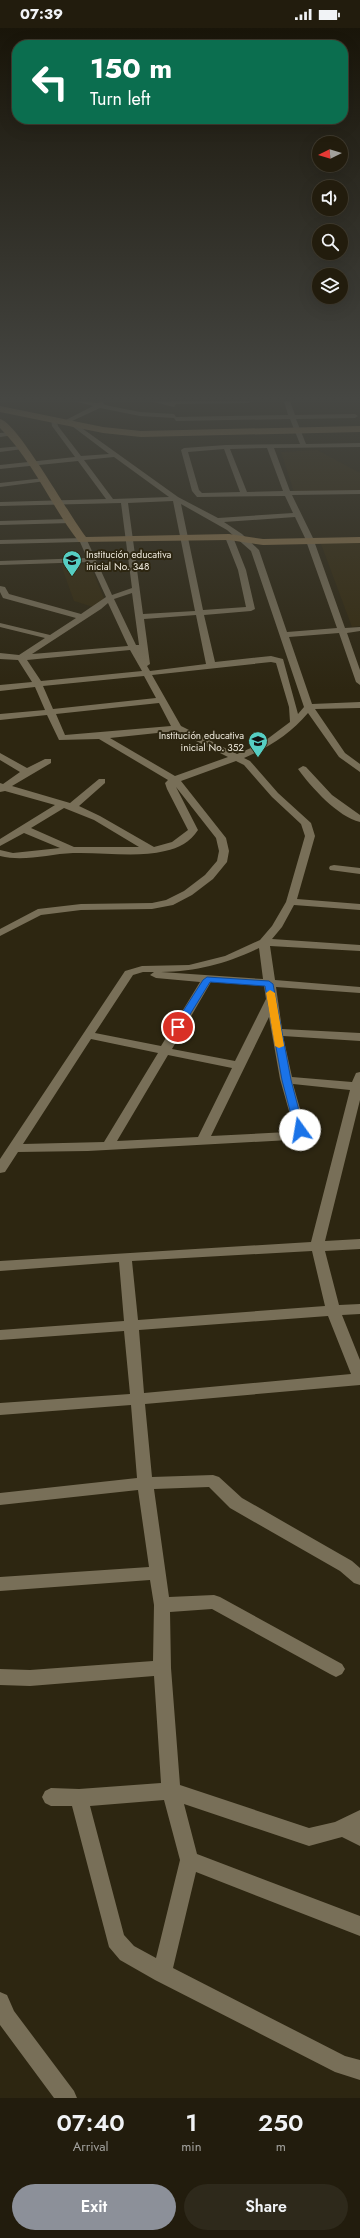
<!DOCTYPE html>
<meta charset="utf-8">
<style>
:root{--surface:#221c0d;--page:#2e291b;--text:#f1f3f6;--muted:#a2a19d;--line:#3f3a2e;--accent:#8c9099}
body{margin:0;font-family:Jost,sans-serif;background:var(--page);color:var(--text);height:100vh;display:flex;flex-direction:column;font-size:15px;white-space:nowrap}
*{box-sizing:border-box;margin:0}
p{font-size:13px;color:var(--muted)}
.icon{flex:none;width:22px;height:22px;fill:none;stroke:currentColor;stroke-width:2;stroke-linecap:round;stroke-linejoin:round}
.map{position:relative;height:2070px;overflow:hidden}
.details{display:flex;flex-direction:column;background:var(--surface);flex:1}
.details>*{flex:none}
.guide{position:absolute;left:12px;top:12px;width:336px;height:84px;border-radius:16px;box-shadow:0 4px 16px #0002,0 0 0 1px var(--line);background:#0b6e4f;color:#fff;overflow:hidden}
.needle{width:26px;rotate:265deg}
.fabs{position:absolute;left:312px;top:108px;display:grid;gap:8px}
.fabs a{display:grid;place-items:center;width:36px;height:36px;border-radius:50%;background:var(--surface);box-shadow:0 4px 16px #0002,0 0 0 1px var(--line);font-size:20px}
.pin{position:absolute;display:grid;place-items:center;width:34px;height:34px;color:#fff;margin:-17px;border:2px solid #fff;border-radius:50%;box-shadow:0 1px 4px #0007}
.me{position:absolute;width:44px;margin:-22px;rotate:347deg;stroke-linejoin:round;filter:drop-shadow(0 0 3px #0008)}
.turn{display:flex;align-items:center;gap:14px;height:84px;padding:0 12px;font-size:18px}
.turn .icon{width:52px;height:52px;stroke-width:2.5}
.turn b{display:block;font-size:28px;line-height:34px}
.eta{display:flex;justify-content:space-evenly;align-items:center;height:68px;text-align:center}
.eta b{font-size:24px;font-weight:600;line-height:28px}
.cta{display:flex;gap:8px;margin-top:auto;padding:8px 12px}
.cta a{flex:1;height:46px;border-radius:24px;background:var(--accent);color:#fff;font-size:16px;font-weight:600;line-height:46px;text-align:center}
.cta a+a{background:var(--page);color:var(--text)}
.status{display:flex;justify-content:space-between;align-items:center;height:28px;padding:0 20px;background:var(--surface);direction:ltr}
.status svg{height:11px;fill:currentColor}
.map>svg:first-child{display:block}
</style>
<div class="status"><b>07:39</b><svg viewBox="0 0 49 12"><path d="M0 12V9h3v3zM5 12V6h3v6zM10 12V3h3v9zM15 12V0h3v12zM26 1h20v11H26zM47 4h2v5h-2z"/></svg></div>
<div class="map">
<svg width="360" height="2070" viewBox="0 0 360 2070">
<rect width="100%" height="100%" fill="#2d2611"/>
<g fill="#352b0f">
<path d="M 317,422 L 360,445 L 360,464 L 294,464 L 281,424 Z"/>
<path d="M 360,515 L 360,598 L 352,599 L 321,516 Z"/>
<path d="M 90,536 L 105,573 L 93,579 L 74,573 L 61,537 Z"/>
</g>
<g fill="none" stroke-linecap="round" stroke-linejoin="round">
<g fill="#786f58" fill-rule="evenodd">
<path d="M 74,373 L 98,375 L 102,374 L 105,377 L 140,384 L 174,386 L 176,389 L 288,387 L 284,373 L 290,373 L 295,387 L 355,386 L 358,388 L 355,390 L 296,391 L 306,416 L 360,415 L 360,419 L 274,420 L 290,463 L 360,462 L 360,466 L 292,467 L 313,510 L 345,600 L 360,599 L 360,603 L 347,605 L 360,642 L 360,657 L 356,654 L 339,605 L 289,609 L 312,676 L 360,674 L 360,680 L 315,681 L 345,725 L 360,736 L 360,744 L 339,729 L 308,685 C 291,705 270,719 244,730 L 250,733 L 278,765 L 311,795 L 315,808 L 297,871 L 360,876 L 360,882 L 294,877 L 282,899 L 272,911 L 360,917 L 360,923 L 270,918 L 275,952 L 360,959 L 360,965 L 276,959 L 282,1001 L 360,1005 L 360,1013 L 283,1008 L 292,1049 L 352,1054 L 356,1045 L 360,1044 L 360,1072 L 325,1213 L 360,1211 L 360,1221 L 325,1223 L 339,1277 L 360,1276 L 360,1286 L 342,1287 L 360,1332 L 360,1357 L 145,1376 L 152,1449 L 213,1447 L 219,1449 L 242,1470 L 352,1533 L 360,1540 L 360,1557 L 354,1555 L 340,1543 L 230,1480 L 209,1459 L 154,1461 L 169,1569 L 214,1567 L 220,1569 L 342,1636 L 345,1641 L 342,1646 L 336,1649 L 330,1646 L 212,1581 L 170,1584 L 171,1640 L 180,1757 L 309,1800 L 335,1794 L 360,1782 L 360,1818 L 342,1809 L 309,1818 L 184,1776 L 197,1826 L 360,1888 L 360,1908 L 196,1844 L 173,1940 L 345,2028 L 360,2032 L 360,2052 L 335,2044 L 155,1952 L 120,1932 L 109,1919 L 72,1778 L 51,1778 L 45,1775 L 42,1769 L 45,1763 L 51,1760 L 79,1761 L 161,1755 L 154,1648 L 30,1658 L 0,1657 L 0,1641 L 30,1642 L 153,1633 L 154,1577 L 150,1552 L 0,1563 L 0,1549 L 149,1539 L 138,1462 L 0,1477 L 0,1465 L 137,1450 L 131,1377 L 0,1387 L 0,1375 L 130,1366 L 124,1303 L 0,1312 L 0,1302 L 124,1293 L 119,1234 L 0,1243 L 0,1233 L 311,1214 L 350,1062 L 293,1056 L 306,1102 L 301,1108 L 290,1112 L 88,1123 L 18,1124 L 5,1144 L 0,1145 L 0,1131 L 125,943 L 142,938 L 189,937 L 225,928 L 260,912 L 272,898 L 286,874 L 305,808 L 301,796 L 272,769 L 244,737 L 236,733 L 181,753 L 226,810 L 229,823 L 227,834 L 213,851 L 192,867 L 173,877 L 152,881 L 81,882 L 41,887 L 0,908 L 0,901 L 38,881 L 81,876 L 152,875 L 166,872 L 184,863 L 205,847 L 217,833 L 219,823 L 216,810 L 176,759 L 198,802 C 190,814 179,820 165,823 C 136,830 103,824 73,825 C 49,826 24,834 0,828 L 0,822 L 13,825 L 60,820 L 24,805 L 0,818 L 0,811 L 55,777 L 5,763 L 0,764 L 0,755 L 3,756 L 20,744 L 0,732 L 0,725 L 27,740 L 45,731 L 51,731 L 51,735 L 12,758 L 70,775 L 99,751 L 105,751 L 105,755 L 79,778 L 100,788 L 154,819 L 172,814 L 188,802 L 167,761 L 165,755 L 168,752 L 99,711 L 59,712 L 47,687 L 0,692 L 0,686 L 45,682 L 35,659 L 0,663 L 0,657 L 32,654 L 18,632 L 0,631 L 0,625 L 19,627 L 45,610 L 0,599 L 0,595 L 50,607 L 76,590 L 3,570 L 0,564 L 0,558 L 5,559 L 9,566 L 81,586 L 106,569 L 90,534 L 0,537 L 0,533 L 87,530 L 80,514 L 0,516 L 0,512 L 86,510 L 112,567 L 132,560 L 121,475 L 0,478 L 0,474 L 106,471 L 78,433 L 0,441 L 0,437 L 75,429 L 52,398 L 51,391 L 54,389 L 56,390 L 58,398 L 81,428 L 109,426 L 68,395 L 62,394 L 93,378 ZM 100,380 L 140,388 L 174,390 L 176,393 L 290,391 L 300,416 L 226,417 L 184,420 L 181,422 L 192,463 L 197,469 L 285,468 L 293,485 L 218,490 L 178,469 L 72,393 ZM 267,420 L 283,463 L 247,464 L 230,421 ZM 224,421 L 240,464 L 202,465 L 199,462 L 188,424 ZM 114,429 L 169,469 L 113,471 L 84,432 ZM 173,473 L 195,583 L 143,586 L 128,475 ZM 181,476 L 227,502 L 251,523 L 304,679 L 298,686 L 283,631 L 271,628 L 215,634 L 204,587 L 251,583 L 255,581 L 246,542 L 233,509 L 229,507 L 225,509 L 238,542 L 246,579 L 203,582 ZM 295,489 L 305,510 L 337,600 L 287,604 L 259,522 L 242,506 L 224,494 ZM 132,565 L 139,617 L 136,617 L 114,571 ZM 108,575 L 128,618 L 32,626 L 101,581 ZM 196,587 L 206,636 L 150,643 L 147,638 L 150,636 L 144,591 ZM 130,622 L 142,643 L 41,653 L 27,632 ZM 271,634 L 276,635 L 289,679 L 290,694 L 262,715 L 237,726 L 181,698 L 152,647 ZM 144,648 L 156,670 L 53,681 L 43,658 ZM 159,675 L 171,698 L 65,707 L 56,686 ZM 176,703 L 228,729 L 175,748 L 110,710 ZM 64,780 L 94,792 L 139,819 L 74,819 L 31,800 ZM 259,920 L 263,951 L 161,944 C 198,943 225,936 259,920 ZM 143,944 L 154,944 L 150,947 L 156,950 L 200,954 L 161,1018 L 95,1005 L 133,947 ZM 211,954 L 264,958 L 266,971 L 235,1033 L 172,1021 ZM 269,989 L 280,1051 L 294,1101 L 288,1104 L 211,1108 ZM 91,1011 L 158,1025 L 104,1114 L 23,1116 ZM 168,1027 L 232,1040 L 198,1109 L 117,1113 ZM 312,1223 L 325,1278 L 138,1292 L 132,1233 ZM 328,1288 L 351,1346 L 144,1365 L 139,1302 ZM 164,1772 L 180,1832 L 156,1930 L 134,1918 L 124,1907 L 90,1778 Z"/>
<path d="M 150,373 L 170,374 L 171,373 L 252,373 L 249,375 L 176,376 L 174,379 Z"/>
<path d="M 12,404 L 14,405 L 14,407 L 0,409 L 0,405 Z"/>
<path d="M 21,418 L 23,419 L 23,421 L 0,424 L 0,420 Z"/>
<path d="M 44,450 L 47,452 L 46,453 L 0,459 L 0,455 Z"/>
<path d="M 68,491 L 71,491 L 71,495 L 0,497 L 0,493 Z"/>
<path d="M 303,738 L 306,739 L 332,767 L 360,787 L 360,794 C 338,789 311,759 298,741 Z"/>
<path d="M 334,837 L 360,840 L 360,846 L 330,842 L 329,840 L 330,838 Z"/>
<path d="M 0,1964 L 7,1967 L 14,1983 L 74,2063 L 77,2070 L 54,2070 L 0,1997 Z"/>
</g>
<g fill="#8e764d" fill-rule="evenodd">
<path d="M 0,378 L 103,399 L 141,403 L 360,398 L 360,404 L 141,409 L 103,405 L 0,384 Z"/>
<path d="M 0,391 C 18,395 70,489 86,509 L 229,506 L 263,511 L 360,509 L 360,515 L 263,517 L 229,512 L 79,514 C 51,478 33,433 0,400 Z"/>
</g>
</g>
<linearGradient id="sky" x2="0" y2="1"><stop stop-color="#191509"/><stop offset="0.56" stop-color="#464743"/><stop offset="1" stop-color="#464743" stop-opacity="0"/></linearGradient>
<rect width="360" height="662" fill="url(#sky)"/>
<path fill="#1a73e8" stroke="#114b97" d="M 207,949 L 269,953 L 273,956 L 291,1052 L 304,1102 L 303,1104 L 300,1105 L 295,1102 L 282,1052 L 265,958 L 210,954 L 181,1001 L 173,999 L 203,952 Z"/>
<path fill="#f59e0b" d="M 270,962 L 275,965 L 284,1018 L 279,1020 L 275,1018 L 266,965 Z"/>
<defs>
<symbol id="school-pin" viewBox="-11 -11 22 30"><path d="M0 17L-7.5 6A9.5 9.5 0 1 1 7.5 6Z" fill="#56cec3" stroke="#2d2611"/><path d="M0-5L7-2L0 1L-7-2ZM-4 1L0 2.5L4 1V4Q0 6-4 4Z" fill="#111"/></symbol>
</defs>
<g fill-rule="evenodd">
<use href="#school-pin" x="61" y="521" width="22" height="30"/>
<use href="#school-pin" x="247" y="702" width="22" height="30"/>
</g>
<g text-anchor="middle" dominant-baseline="central" stroke-width="4" stroke-linejoin="round" paint-order="stroke">
<g font-size="10" fill="#efeadd" stroke="#2d2611" text-anchor="start">
<text x="86" y="526">Institución educativa<tspan x="86" dy="12">inicial No. 348</tspan></text>
<text x="244" y="707" text-anchor="end">Institución educativa<tspan x="244" dy="12">inicial No. 352</tspan></text>
</g>
</g>
</svg>
<div class="fabs">
<a><svg class="needle" viewBox="-14 -14 28 28"><path d="M0-13l5 13h-10z" fill="#e53935"/><path d="M0 13l5-13h-10z" fill="#a2a19d"/></svg></a>
<a><svg class="icon" aria-label="sound" viewBox="0 0 24 24"><path d="M4 9h4l5-4v14l-5-4H4zM17 9q2 3 0 6"/></svg></a>
<a><svg class="icon" aria-label="search" viewBox="0 0 24 24"><circle cx="10" cy="10" r="6"/><path d="M15 15l6 6"/></svg></a>
<a><svg class="icon" aria-label="layers" viewBox="0 0 24 24"><path d="M12 4l9 5-9 5-9-5zM3 14l9 5 9-5"/></svg></a>
</div>
<div class="pin" style="left:178px;top:999px;background:#d93025"><svg class="icon" aria-label="arrive" viewBox="0 0 24 24"><path d="M6 21V4h12l-3 4 3 4H6"/></svg></div>
<svg class="me" style="left:300px;top:1102px" viewBox="-20 -20 40 40"><circle r="19" fill="#fff"/><path d="M0-13L10 11 0 6-10 11z" fill="#1a73e8"/></svg>
<div class="guide">
<div class="turn"><svg class="icon" aria-label="left" viewBox="0 0 24 24"><path d="M17 20v-9H6M10 6l-5 5 5 5"/></svg><div><b>150 m</b>Turn left</div></div>
</div>
</div>
<section class="details">
<div class="eta">
<div><b>07:40</b><p>Arrival</p></div>
<div><b>1</b><p>min</p></div>
<div><b>250</b><p>m</p></div>
</div>
<div class="cta"><a>Exit</a><a>Share</a></div>
</section>
